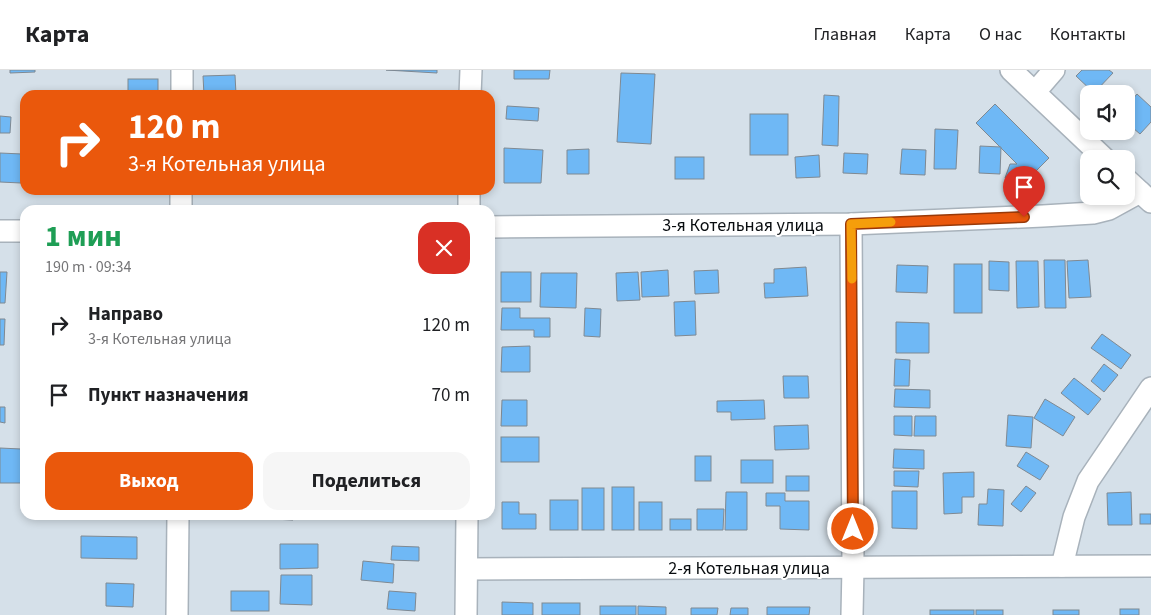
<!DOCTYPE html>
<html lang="ru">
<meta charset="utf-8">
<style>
:root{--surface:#fff;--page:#f6f6f6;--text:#202124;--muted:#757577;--line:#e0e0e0;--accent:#ea580c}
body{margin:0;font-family:"Source Sans 3",sans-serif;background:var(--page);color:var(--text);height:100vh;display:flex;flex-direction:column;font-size:19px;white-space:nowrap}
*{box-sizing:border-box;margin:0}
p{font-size:16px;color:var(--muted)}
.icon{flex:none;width:28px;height:28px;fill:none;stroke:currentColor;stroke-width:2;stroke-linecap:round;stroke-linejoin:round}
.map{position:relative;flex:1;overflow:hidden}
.details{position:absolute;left:20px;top:135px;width:475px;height:315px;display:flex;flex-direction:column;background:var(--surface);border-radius:15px;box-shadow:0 2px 8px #0003}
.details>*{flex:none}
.top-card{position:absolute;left:20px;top:20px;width:475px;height:105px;border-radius:15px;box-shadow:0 2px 8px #0003;background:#ea580c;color:#fff;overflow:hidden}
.controls{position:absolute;left:1080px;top:15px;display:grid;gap:10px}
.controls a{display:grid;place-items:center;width:55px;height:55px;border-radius:10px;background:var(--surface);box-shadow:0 2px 8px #0003;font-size:25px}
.pin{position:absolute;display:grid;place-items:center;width:42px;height:42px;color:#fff;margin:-51px -21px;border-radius:50% 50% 50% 0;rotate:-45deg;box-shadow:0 0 5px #0007}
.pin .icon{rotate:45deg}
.me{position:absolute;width:55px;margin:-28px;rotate:0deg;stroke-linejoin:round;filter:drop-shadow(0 0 4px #0008)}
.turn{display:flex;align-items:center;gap:18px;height:105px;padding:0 25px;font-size:22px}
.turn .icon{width:65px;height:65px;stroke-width:2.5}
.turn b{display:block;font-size:35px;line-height:42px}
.round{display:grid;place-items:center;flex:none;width:52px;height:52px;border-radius:15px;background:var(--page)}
.head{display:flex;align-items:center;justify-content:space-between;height:85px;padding:0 25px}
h1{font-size:30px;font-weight:700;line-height:38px;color:#1e9e55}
.primary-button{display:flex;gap:10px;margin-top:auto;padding:10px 25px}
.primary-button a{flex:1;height:58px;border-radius:15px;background:var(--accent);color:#fff;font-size:20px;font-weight:700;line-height:58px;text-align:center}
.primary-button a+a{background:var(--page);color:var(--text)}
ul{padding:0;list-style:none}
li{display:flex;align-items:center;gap:15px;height:70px;padding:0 25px}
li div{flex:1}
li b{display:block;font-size:19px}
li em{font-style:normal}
header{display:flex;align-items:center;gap:30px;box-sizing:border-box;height:70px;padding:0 25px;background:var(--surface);border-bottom:1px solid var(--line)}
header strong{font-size:24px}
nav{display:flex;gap:28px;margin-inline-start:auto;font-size:18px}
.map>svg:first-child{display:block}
</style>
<header>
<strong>Карта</strong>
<nav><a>Главная</a><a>Карта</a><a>О нас</a><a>Контакты</a></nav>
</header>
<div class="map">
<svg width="1151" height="545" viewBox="0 0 1151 545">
<rect width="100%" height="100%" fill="#d5e0e9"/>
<g fill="#6fb8f5" stroke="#7f8992">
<path d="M 10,0 L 35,0 L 35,2 L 10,3 Z"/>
<path d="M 386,0 L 437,0 L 437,3 Z"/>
<path d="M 514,0 L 550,0 L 549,9 L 514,9 Z"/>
<path d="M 1082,0 L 1109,0 L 1113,3 L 1094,23 L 1076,6 Z"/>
<path d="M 621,3 L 655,4 L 651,74 L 617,72 Z"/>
<path d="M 235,5 L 236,24 L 204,25 L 203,6 Z"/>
<rect x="128" y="9" width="30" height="16"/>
<path d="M 1137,24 L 1151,37 L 1151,52 L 1140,64 L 1126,52 L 1126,37 Z"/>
<path d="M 824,25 L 839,26 L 838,76 L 822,75 Z"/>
<path d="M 995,34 L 1049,88 L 1029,108 L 1005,108 L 1010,94 L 1017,94 L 976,53 Z"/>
<path d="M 507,36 L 539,38 L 538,51 L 506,49 Z"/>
<rect x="750" y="44" width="38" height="41"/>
<path d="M 0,46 L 11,47 L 10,63 L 0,63 Z"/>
<path d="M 935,59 L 958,60 L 956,99 L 934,99 Z"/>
<path d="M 980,76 L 1001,77 L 1000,104 L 979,103 Z"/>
<path d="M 504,78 L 543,80 L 541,113 L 504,113 Z"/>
<path d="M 589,79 L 589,104 L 567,104 L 567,80 Z"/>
<path d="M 902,79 L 926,80 L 925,105 L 900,104 Z"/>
<path d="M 0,83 L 22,84 L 21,113 L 0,112 Z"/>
<path d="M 844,83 L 868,84 L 867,104 L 843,103 Z"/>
<path d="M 819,85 L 820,107 L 796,108 L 795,87 Z"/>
<rect x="675" y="87" width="29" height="22"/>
<path d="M 1044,190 L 1065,190 L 1066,238 L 1045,238 Z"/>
<path d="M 1088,190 L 1091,227 L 1069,228 L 1067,191 Z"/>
<path d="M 989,191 L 1009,192 L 1009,221 L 989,220 Z"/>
<path d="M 1016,191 L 1038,191 L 1039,237 L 1017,238 Z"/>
<rect x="954" y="194" width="28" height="49"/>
<path d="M 897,195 L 928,196 L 927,223 L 896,222 Z"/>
<path d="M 806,197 L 808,226 L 765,228 L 764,213 L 774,213 L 774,199 Z"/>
<path d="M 668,200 L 669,226 L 642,227 L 641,202 Z"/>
<path d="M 718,200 L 719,223 L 695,224 L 694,201 Z"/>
<path d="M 0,202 L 7,202 L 5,233 L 0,233 Z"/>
<rect x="501" y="202" width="30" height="30"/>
<path d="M 638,202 L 640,230 L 617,231 L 616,203 Z"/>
<path d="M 541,203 L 577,203 L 576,238 L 540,237 Z"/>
<path d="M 695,231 L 696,265 L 675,266 L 674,232 Z"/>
<path d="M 502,238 L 520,238 L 520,248 L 550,248 L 550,267 L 534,267 L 534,260 L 501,260 Z"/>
<path d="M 585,238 L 601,239 L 600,267 L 584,266 Z"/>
<path d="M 0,249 L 5,249 L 4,275 L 0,275 Z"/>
<path d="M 896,252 L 929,253 L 929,283 L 896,283 Z"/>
<path d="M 1102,264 L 1131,285 L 1121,299 L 1091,278 Z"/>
<path d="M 530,276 L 530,302 L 501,302 L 502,277 Z"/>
<path d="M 895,289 L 910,290 L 909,316 L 894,316 Z"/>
<path d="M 1104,294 L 1118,305 L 1104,322 L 1091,311 Z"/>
<path d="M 783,306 L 808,306 L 809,328 L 784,328 Z"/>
<path d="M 1074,308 L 1101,329 L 1088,345 L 1061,323 Z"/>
<path d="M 895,319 L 930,320 L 930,338 L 894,337 Z"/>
<path d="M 1045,329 L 1075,347 L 1063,366 L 1034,348 Z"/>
<path d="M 502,330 L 527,330 L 527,356 L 501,356 Z"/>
<path d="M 764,330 L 765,349 L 731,350 L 731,342 L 717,342 L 717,331 Z"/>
<path d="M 0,337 L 5,337 L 5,353 L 0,352 Z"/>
<path d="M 1008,345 L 1033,347 L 1031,378 L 1006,376 Z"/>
<path d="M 894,346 L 912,346 L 912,366 L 894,365 Z"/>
<path d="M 915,346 L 936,346 L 936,366 L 914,366 Z"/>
<path d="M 808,355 L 809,379 L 775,380 L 774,356 Z"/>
<rect x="501" y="367" width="38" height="25"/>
<path d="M 0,378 L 21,379 L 21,413 L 0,413 Z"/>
<path d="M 894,379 L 924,380 L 924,399 L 893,398 Z"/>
<path d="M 1026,382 L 1049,396 L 1040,410 L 1017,396 Z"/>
<rect x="695" y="386" width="16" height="25"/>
<rect x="741" y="390" width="32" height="23"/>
<path d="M 894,401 L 919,401 L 918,417 L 894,416 Z"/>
<path d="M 974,402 L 974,427 L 962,427 L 962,443 L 944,444 L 943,403 Z"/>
<rect x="786" y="406" width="23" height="15"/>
<path d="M 1026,416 L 1036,423 L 1021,442 L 1011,434 Z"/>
<rect x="612" y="417" width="22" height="43"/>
<rect x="582" y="418" width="22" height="42"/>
<path d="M 988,419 L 1004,420 L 1003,456 L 978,455 L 979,434 L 987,434 Z"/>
<path d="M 892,421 L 917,421 L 917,459 L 892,458 Z"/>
<path d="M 726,422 L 747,422 L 747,460 L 725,460 Z"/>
<path d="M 1131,422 L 1132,455 L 1108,455 L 1107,423 Z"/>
<path d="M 766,423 L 785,423 L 785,431 L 809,431 L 809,460 L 780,459 L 780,436 L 766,436 Z"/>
<rect x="550" y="430" width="28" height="30"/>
<path d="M 502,432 L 519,432 L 519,444 L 536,444 L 536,459 L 502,459 Z"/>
<rect x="639" y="432" width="23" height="28"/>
<path d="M 697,439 L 724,439 L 723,460 L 697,460 Z"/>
<rect x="1140" y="444" width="11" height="10"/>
<path d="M 252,445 L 294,445 L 293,450 L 252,448 Z"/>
<rect x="670" y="449" width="21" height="11"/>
<path d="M 81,466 L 137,467 L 137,489 L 81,488 Z"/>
<path d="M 280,474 L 318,474 L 318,498 L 280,499 Z"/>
<path d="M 392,476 L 419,477 L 419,491 L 391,490 Z"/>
<path d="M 363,491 L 394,494 L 393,513 L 361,510 Z"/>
<path d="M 281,505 L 312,505 L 312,535 L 280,534 Z"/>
<path d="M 106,513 L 134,514 L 133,537 L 106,536 Z"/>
<rect x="231" y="521" width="38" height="20"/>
<path d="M 389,521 L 416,523 L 415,541 L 387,539 Z"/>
<path d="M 502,532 L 533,533 L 533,545 L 502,545 Z"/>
<rect x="542" y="533" width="38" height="12"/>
<rect x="600" y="536" width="36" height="9"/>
<path d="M 638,536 L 666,537 L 666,545 L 638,545 Z"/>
<path d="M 767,537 L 810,537 L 809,545 L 767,545 Z"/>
<path d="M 691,538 L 718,538 L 717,545 L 691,545 Z"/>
<path d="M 731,538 L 748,538 L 748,545 L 730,545 Z"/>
<rect x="1120" y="539" width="19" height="6"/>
<rect x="930" y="540" width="44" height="5"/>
<rect x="976" y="540" width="27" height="5"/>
<rect x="1053" y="540" width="26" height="5"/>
</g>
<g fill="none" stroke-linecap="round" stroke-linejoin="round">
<defs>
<g id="street">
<path d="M 1011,0 L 1105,89"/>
<path d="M 1035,22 L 1054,0"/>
<path d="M 182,25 L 182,0"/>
<path d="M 470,25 L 471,0"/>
<path d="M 1126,109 L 1151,132"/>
<path d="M 181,140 L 181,120"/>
<path d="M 469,140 L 469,120"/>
<path d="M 851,154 L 853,497 L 852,545"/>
<path d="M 490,157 L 851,154 L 1043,146 L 1093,143 L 1109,139 L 1140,122"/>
<path d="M 0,161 L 25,161"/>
<path d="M 1062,496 L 1074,447 L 1088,411 L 1151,318"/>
<path d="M 467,499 L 1151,496"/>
<path d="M 177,545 L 178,445"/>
<path d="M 466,545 L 467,445"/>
</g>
</defs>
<use href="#street" stroke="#a8b2bb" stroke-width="24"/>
<use href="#street" stroke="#fff" stroke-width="21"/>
</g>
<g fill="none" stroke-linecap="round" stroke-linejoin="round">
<defs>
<path id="route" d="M 853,459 L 851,154 L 1024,147"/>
</defs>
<use href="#route" stroke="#983908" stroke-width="12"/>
<use href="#route" stroke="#ea580c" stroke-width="9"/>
<path stroke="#f59e0b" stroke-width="9" d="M 852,209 L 851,154 L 891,152"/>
</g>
<g text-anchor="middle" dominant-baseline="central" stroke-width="4" stroke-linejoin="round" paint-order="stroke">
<g font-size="18" fill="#080c0f" stroke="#fff">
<text x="743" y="155">3-я Котельная улица</text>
<text x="749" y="498">2-я Котельная улица</text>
</g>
</g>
</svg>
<div class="controls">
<a><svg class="icon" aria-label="sound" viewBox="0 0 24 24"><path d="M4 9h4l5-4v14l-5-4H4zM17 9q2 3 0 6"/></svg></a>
<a><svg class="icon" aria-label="search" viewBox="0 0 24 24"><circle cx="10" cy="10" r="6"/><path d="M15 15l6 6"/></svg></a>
</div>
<div class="pin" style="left:1024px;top:147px;background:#d93025"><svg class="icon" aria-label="arrive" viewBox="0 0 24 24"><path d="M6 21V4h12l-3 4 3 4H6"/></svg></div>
<svg class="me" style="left:853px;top:459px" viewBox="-20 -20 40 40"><circle r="17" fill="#ea580c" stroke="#fff" stroke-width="3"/><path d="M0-11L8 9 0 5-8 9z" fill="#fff"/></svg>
<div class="top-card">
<div class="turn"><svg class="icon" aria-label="right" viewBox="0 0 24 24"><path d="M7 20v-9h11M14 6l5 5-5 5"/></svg><div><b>120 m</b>3-я Котельная улица</div></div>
</div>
<section class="details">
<div class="head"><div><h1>1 мин</h1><p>190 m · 09:34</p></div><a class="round" style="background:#d93025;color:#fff"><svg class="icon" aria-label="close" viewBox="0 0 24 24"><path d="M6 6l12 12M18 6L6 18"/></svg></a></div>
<ul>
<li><svg class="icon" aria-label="right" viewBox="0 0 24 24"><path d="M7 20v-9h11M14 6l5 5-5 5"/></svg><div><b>Направо</b><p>3-я Котельная улица</p></div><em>120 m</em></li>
<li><svg class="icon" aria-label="arrive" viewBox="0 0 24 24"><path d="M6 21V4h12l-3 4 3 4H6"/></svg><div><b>Пункт назначения</b></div><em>70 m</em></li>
</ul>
<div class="primary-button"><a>Выход</a><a>Поделиться</a></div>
</section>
</div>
